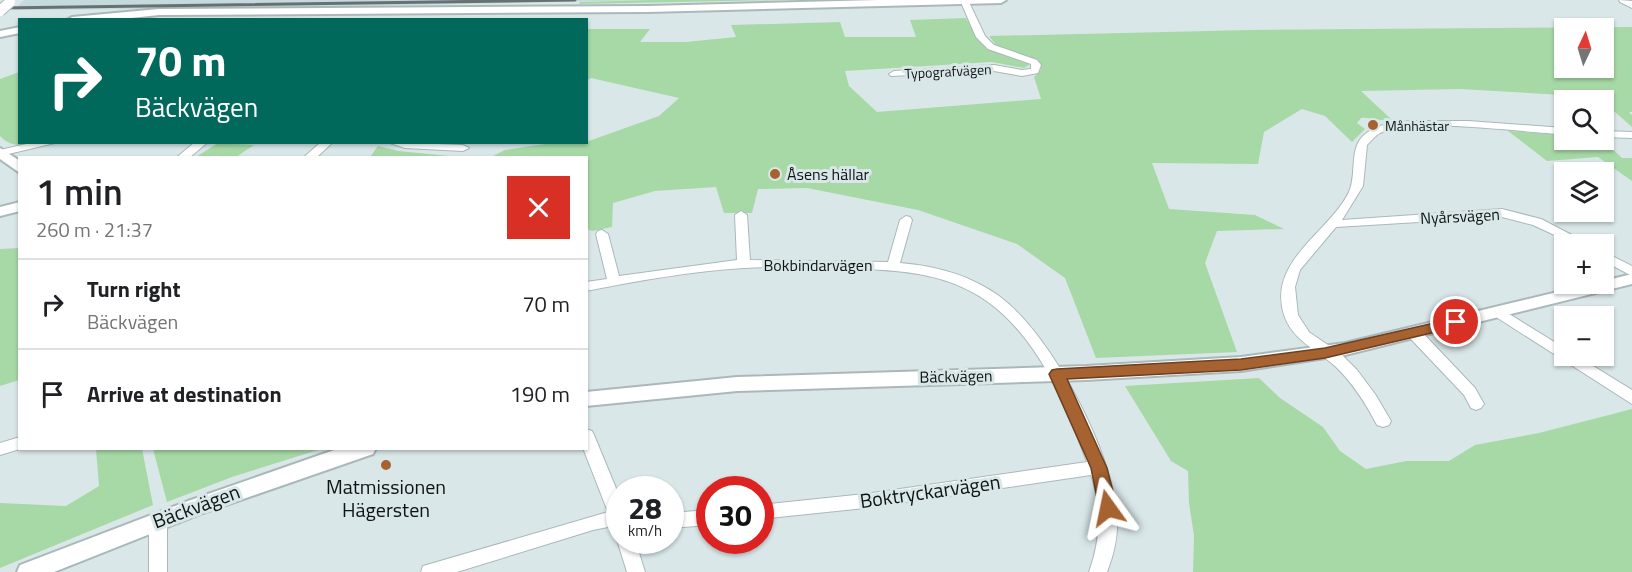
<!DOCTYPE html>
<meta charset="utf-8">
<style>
:root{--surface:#fff;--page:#f2f2f2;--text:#202124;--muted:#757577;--line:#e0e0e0}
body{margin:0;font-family:"Titillium Web",sans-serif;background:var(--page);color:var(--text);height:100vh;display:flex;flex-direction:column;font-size:22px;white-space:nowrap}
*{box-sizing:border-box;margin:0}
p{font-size:20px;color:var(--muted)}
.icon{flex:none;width:33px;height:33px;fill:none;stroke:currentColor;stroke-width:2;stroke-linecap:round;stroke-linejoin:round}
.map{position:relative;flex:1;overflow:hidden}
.panel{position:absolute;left:18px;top:156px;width:570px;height:294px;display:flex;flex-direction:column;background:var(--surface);border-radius:0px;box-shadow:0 2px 4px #0004}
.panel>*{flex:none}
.top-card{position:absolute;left:18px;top:18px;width:570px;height:126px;border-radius:0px;box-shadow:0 2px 4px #0004;background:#00695c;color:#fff;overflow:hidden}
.needle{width:39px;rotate:4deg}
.buttons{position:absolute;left:1554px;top:18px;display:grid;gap:12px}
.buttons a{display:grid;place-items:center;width:60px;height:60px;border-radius:0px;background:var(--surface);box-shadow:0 2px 4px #0004;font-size:30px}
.speed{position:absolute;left:606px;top:476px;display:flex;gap:12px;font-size:30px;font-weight:700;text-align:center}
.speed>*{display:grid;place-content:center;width:78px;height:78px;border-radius:50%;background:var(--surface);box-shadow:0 2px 4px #0004;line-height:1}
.speed small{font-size:15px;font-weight:400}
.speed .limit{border:9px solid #d22;background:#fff;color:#111}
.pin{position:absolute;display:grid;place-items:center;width:51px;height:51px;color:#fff;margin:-26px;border:3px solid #fff;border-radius:50%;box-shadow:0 2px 6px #0007}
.me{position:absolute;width:66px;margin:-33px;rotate:348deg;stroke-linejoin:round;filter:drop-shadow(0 0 4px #0008)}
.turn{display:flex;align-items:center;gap:21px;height:126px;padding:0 18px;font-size:27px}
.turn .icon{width:78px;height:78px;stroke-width:2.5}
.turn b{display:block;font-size:42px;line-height:51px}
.round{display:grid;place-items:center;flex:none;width:63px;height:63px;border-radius:0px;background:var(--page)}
.summary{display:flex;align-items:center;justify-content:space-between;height:102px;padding:0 18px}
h1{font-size:36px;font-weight:600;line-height:45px}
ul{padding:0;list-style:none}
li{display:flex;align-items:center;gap:18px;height:90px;padding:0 18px;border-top:2px solid var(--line)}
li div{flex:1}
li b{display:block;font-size:22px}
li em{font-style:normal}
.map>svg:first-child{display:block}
</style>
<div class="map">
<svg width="1632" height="572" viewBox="0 0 1632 572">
<rect width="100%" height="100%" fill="#d9e7e8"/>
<path fill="#c4dadd" d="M 24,0 L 653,0 L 272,8 L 14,10 Z"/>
<g fill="#a7d9a6" fill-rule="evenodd">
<path d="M 653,0 L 781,0 L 579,4 L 580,2 Z"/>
<path d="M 966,18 L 976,36 L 1028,61 L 1029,65 L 1024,68 L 992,62 L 845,71 L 849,86 L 877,112 L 1041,99 L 1034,77 L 1040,71 L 1041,66 L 1038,60 L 996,45 L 989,36 L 1250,30 L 1632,27 L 1632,112 L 1629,112 L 1632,115 L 1632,127 L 1598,97 L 1460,89 L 1361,91 L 1392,120 C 1381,122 1373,117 1361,118 L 1357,123 L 1365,129 L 1352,142 L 1325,116 L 1302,109 L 1264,132 L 1258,164 L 1152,163 L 1169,209 L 1255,215 L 1284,229 L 1217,231 L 1205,263 L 1237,352 L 1096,358 L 1065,278 L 1017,244 L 918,210 L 807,188 L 758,189 L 752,213 L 724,213 L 716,187 L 655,191 L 613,203 L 612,227 L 592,231 L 587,229 L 586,158 L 489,158 L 505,150 L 545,144 L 586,142 L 659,116 L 679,98 L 591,78 L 587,80 L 587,29 L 650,29 L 640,42 L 686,42 L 736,37 L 731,25 L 840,22 L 845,37 L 916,37 L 910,20 ZM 1564,28 L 1604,28 L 1604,68 L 1564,68 Z"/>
<path d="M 19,72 L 20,142 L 36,143 C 22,146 10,147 0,136 L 0,79 Z"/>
<path d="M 1508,131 L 1564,135 L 1564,140 L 1603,140 L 1622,158 L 1632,158 L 1632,181 L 1598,157 L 1547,161 Z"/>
<path d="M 218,143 L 254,145 L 236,157 L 196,157 Z"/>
<path d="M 378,146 L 399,151 L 459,157 L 370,157 Z"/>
<path d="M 19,248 L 19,380 L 0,386 L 0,249 Z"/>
<path d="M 1259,378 L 1280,398 L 1323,427 L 1340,451 L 1366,469 L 1406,461 L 1449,461 L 1475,445 L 1539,433 L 1632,409 L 1632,572 L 1193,572 L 1194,536 L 1189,503 L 1188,471 L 1171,461 L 1125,386 Z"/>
<path d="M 142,449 L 153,505 L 0,568 L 0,503 L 66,506 L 99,486 L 96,449 Z"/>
<path d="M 153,449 L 321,449 L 232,477 L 167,502 Z"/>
</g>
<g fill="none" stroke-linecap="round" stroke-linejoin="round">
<defs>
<g id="minor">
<path d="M 960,0 L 968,0 L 985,36 L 994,45 L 1037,60 L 1041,65 L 1038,73 L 1022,76 L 994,71 L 891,76 L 889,74 L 894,71 L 994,65 L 1022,70 L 1031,69 L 1031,64 L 988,49 L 976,37 Z"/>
<path d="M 1619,0 L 1632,1 L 1632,8 L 1620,2 Z"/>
<path d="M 1415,121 L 1468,121 L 1564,128 L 1564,134 C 1523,133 1414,116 1380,133 C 1375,136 1371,141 1367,145 L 1363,186 L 1342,220 L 1502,209 L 1541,219 L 1589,244 L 1574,244 L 1533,225 L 1502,217 L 1336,227 L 1300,270 L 1295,287 L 1298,315 L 1309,332 L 1341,354 L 1357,370 L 1375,394 L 1391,421 L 1389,425 L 1383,427 L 1377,425 C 1366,404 1353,383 1335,366 C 1316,349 1293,341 1284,315 C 1267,261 1329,233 1349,192 C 1357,174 1349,150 1363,136 C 1377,123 1397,122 1415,121 Z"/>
<path d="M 1604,131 L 1632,132 L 1632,138 L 1604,137 Z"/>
<path d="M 35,142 L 59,142 L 0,156 L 0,150 Z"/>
<path d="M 195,142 L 208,142 L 189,158 L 176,158 Z"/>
<path d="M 321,142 L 333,142 L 316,158 L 303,158 Z"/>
<path d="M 387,142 L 463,145 L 469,148 L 463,151 L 405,148 Z"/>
<path d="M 741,211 L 747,215 L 750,260 L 888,262 L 900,220 L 906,216 L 910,217 L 912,220 L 900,263 C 936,266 970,275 999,296 C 1052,335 1114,454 1117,518 C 1118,537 1114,554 1107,572 L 1089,572 C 1101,539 1102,508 1091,475 L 865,508 L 760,519 L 760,505 L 865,494 L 1087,462 C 1066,405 1039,339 988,302 C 944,270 891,270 840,268 C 808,268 776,266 744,268 C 691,271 638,281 586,291 L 586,282 L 607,279 L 596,234 L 598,231 L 602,230 L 608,234 L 619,276 L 737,260 L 735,215 Z"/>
<path d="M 1604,252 L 1632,266 L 1632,276 L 1604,261 Z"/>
<path d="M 1498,307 L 1564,348 L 1564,356 L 1577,356 L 1632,390 L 1632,404 L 1493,315 L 1491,312 L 1493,309 Z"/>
<path d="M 1414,328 L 1419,329 L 1475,388 L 1484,404 L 1481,408 L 1476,410 L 1471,408 L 1464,395 L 1409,337 L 1407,333 L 1409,329 Z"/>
<path d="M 586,429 L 592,431 L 594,435 L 620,498 L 620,528 L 613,526 L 593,530 L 457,572 L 421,572 L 423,566 L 430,564 L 608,512 L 583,448 L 586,448 Z"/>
<path d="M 20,437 L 20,448 L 23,448 L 0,455 L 0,443 Z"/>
<path d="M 710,510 L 710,525 L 670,528 L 670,513 Z"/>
<path d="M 158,512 L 164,515 L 167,520 L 167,572 L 149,572 L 149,520 L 152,515 Z"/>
<path d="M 620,535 L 620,540 L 635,540 L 645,572 L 627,572 L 617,540 Z"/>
</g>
<g id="tertiary">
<path d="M 878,0 L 1006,0 L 1001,3 L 648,12 L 159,15 L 113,20 L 67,20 L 72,17 L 159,9 L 648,6 Z"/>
<path d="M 20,27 L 20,33 L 0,37 L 0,31 Z"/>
<path d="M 0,148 L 20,161 L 20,173 L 0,159 Z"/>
<path d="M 20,202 L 20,211 L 0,216 L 0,207 Z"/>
<path d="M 1632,274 L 1632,284 L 1345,355 L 1241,371 L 1086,380 L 737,391 L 586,406 L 586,392 L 737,377 L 1086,366 L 1241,357 L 1345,343 L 1591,284 L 1604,284 L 1604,281 Z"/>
<path d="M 340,448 L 376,448 L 373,454 L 203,513 L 54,572 L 17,572 L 20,565 L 188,501 Z"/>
</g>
</defs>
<use href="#minor" stroke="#abb8ba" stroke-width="2"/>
<use href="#tertiary" stroke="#abb8ba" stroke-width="4"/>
<use href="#minor" fill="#fff" fill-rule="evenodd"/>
<use href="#tertiary" fill="#fff" fill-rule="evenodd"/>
<path stroke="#687171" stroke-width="3" d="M 0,8 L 575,0"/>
<defs>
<path id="minor-bridge" d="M 0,11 L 10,2"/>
</defs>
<use href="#minor-bridge" stroke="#abb8ba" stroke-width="12" stroke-linecap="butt"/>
<use href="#minor-bridge" stroke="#fff" stroke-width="10"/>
</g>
<path fill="#a66231" stroke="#6c4020" stroke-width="1.5" d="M 1456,318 L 1461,319 L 1463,322 L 1461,326 L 1325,358 L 1241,370 L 1067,379 L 1107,468 L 1117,508 L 1114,513 L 1108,515 L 1102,513 L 1099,508 L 1091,468 L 1049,374 L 1052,370 L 1057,369 L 1241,359 L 1325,348 Z"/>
<g fill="#a66231" stroke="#d9e7e8" stroke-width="2">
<circle cx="1373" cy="125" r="6"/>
<circle cx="775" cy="174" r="6"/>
<circle cx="386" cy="465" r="6"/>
</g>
<g text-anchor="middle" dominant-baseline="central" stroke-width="6" stroke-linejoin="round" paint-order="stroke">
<g font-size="14" fill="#0e1313" stroke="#d9e7e8">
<text transform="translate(948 71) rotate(-3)">Typografvägen</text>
</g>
<g font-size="14" fill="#0e1313" stroke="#d9e7e8" text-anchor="start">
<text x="1385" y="125">Månhästar</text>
</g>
<g font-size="16" fill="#0e1313" stroke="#d9e7e8" text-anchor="start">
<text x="787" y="174">Åsens hällar</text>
</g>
<g font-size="16" fill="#0e1313" stroke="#d9e7e8">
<text transform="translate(1460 216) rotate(-3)">Nyårsvägen</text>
<text x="818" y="265">Bokbindarvägen</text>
<text transform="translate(956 376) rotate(-1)">Bäckvägen</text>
</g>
<g font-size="20" fill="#0e1313" stroke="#d9e7e8">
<text x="386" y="486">Matmissionen<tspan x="386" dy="23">Hägersten</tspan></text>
</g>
<g font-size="20" fill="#0e1313" stroke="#d9e7e8">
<text transform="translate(930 491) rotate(-8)">Boktryckarvägen</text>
<text transform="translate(196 506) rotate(-20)">Bäckvägen</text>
</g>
</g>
</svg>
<div class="buttons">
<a><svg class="needle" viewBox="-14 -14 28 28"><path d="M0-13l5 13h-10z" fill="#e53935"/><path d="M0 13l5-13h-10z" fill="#757577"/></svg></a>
<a><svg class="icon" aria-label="search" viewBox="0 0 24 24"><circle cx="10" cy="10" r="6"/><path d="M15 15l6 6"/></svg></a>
<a><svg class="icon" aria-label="layers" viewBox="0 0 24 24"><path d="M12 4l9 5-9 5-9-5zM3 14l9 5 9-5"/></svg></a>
<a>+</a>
<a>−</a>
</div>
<div class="speed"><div>28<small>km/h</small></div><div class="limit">30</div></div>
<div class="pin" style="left:1456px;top:322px;background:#d93025"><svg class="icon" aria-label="arrive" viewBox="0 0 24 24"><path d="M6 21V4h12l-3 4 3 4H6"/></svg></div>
<svg class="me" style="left:1108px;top:508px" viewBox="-20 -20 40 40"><path d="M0-17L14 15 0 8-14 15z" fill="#a66231" stroke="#fff" stroke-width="4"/></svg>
<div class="top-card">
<div class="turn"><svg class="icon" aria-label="right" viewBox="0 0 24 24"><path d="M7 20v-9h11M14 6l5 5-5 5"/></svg><div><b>70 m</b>Bäckvägen</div></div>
</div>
<section class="panel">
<div class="summary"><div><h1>1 min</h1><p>260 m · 21:37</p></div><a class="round" style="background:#d93025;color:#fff"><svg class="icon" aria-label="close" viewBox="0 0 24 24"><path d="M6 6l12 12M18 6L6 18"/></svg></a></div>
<ul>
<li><svg class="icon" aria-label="right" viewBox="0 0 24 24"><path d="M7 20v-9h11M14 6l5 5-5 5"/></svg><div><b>Turn right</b><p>Bäckvägen</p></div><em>70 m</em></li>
<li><svg class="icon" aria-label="arrive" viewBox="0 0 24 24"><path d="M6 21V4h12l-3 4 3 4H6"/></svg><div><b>Arrive at destination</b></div><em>190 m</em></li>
</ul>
</section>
</div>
